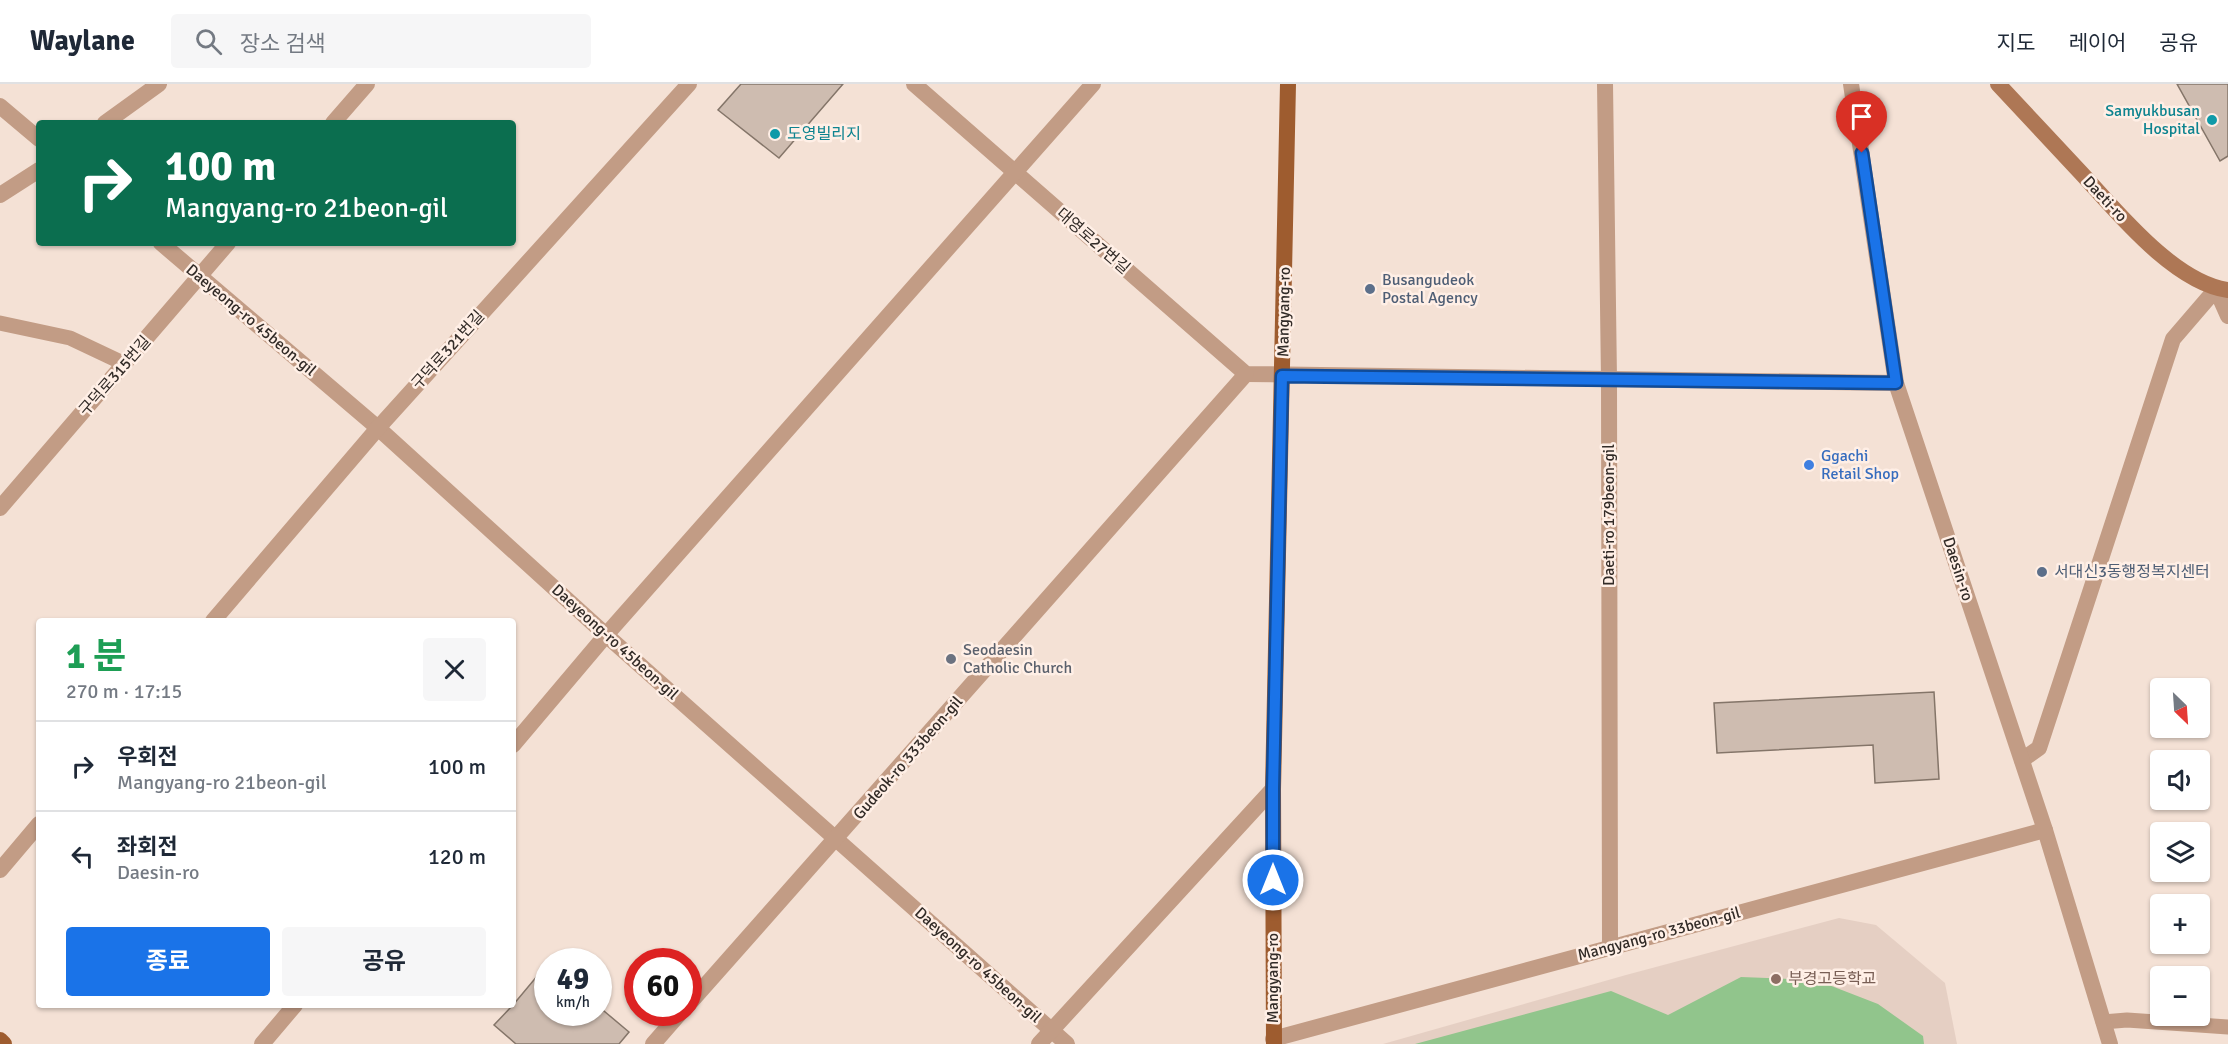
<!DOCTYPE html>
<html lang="ko">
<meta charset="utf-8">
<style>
:root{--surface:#fff;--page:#f6f6f7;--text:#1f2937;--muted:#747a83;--line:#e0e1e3;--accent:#1a73e8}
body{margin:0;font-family:Signika,"Noto Sans KR",sans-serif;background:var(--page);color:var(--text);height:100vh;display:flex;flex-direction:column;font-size:22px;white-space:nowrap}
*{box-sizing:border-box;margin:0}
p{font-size:20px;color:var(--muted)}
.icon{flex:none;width:33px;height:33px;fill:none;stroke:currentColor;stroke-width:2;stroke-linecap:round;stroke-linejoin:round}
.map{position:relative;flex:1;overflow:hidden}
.details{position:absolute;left:36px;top:534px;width:480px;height:390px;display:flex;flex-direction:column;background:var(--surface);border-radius:6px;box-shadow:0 2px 4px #0004}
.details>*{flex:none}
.hud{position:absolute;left:36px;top:36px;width:480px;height:126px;border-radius:6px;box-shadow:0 2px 4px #0004;background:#0b6e4f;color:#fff;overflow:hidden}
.needle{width:39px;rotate:155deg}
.buttons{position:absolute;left:2150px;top:594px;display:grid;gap:12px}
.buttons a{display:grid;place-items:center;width:60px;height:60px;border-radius:6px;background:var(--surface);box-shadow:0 2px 4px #0004;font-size:30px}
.speed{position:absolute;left:534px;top:864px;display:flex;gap:12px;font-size:30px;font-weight:700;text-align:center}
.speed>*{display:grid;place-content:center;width:78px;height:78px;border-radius:50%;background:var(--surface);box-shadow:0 2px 4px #0004;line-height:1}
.speed small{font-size:15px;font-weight:400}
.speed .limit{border:9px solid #d22;background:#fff;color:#111}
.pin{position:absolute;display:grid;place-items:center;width:51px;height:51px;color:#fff;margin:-62px -26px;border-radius:50% 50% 50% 0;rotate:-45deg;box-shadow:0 0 6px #0007}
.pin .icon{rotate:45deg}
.me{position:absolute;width:66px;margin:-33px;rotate:0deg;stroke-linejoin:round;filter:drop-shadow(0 0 4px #0008)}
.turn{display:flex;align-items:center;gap:21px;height:126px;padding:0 30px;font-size:27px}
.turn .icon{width:78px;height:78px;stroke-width:2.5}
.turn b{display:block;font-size:42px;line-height:51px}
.round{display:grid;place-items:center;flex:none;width:63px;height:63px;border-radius:6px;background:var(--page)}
.head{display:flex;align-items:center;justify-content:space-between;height:102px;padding:0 30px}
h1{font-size:36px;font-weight:700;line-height:45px;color:#1e9e55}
.action{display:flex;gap:12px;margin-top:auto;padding:12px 30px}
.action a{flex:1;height:69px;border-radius:6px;background:var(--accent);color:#fff;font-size:24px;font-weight:700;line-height:69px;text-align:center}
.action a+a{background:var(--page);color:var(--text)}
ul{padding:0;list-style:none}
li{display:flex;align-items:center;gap:18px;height:90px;padding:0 30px;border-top:2px solid var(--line)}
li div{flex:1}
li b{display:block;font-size:22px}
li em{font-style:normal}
header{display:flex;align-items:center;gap:36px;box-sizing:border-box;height:84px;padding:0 30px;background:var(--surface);border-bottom:2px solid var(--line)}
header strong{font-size:28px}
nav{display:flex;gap:33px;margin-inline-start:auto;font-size:21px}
.search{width:420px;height:54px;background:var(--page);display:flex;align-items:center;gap:15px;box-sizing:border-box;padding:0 21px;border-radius:6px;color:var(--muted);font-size:22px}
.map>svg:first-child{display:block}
</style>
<header>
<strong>Waylane</strong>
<div class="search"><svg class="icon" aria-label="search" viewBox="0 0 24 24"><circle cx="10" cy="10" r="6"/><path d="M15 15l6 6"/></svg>장소 검색</div>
<nav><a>지도</a><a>레이어</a><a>공유</a></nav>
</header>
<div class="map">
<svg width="2228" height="960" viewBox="0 0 2228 960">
<rect width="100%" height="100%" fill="#f4e1d5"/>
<path fill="#e5cfc3" d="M 1839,834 L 1876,841 L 1945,899 L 1957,960 L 1383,960 L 1626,891 Z"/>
<path fill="#91c58c" d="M 1741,893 L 1816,896 L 1878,920 L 1923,952 L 1924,960 L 1415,960 L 1611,907 L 1668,931 Z"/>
<g fill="#cebcb0" stroke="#847569" stroke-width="1.5">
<path d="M 741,0 L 843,0 L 779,74 L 718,26 Z"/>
<path d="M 2177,0 L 2228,0 L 2228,72 L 2220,77 Z"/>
<path d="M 1934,608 L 1939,695 L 1875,699 L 1873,661 L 1717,669 L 1714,619 Z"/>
<path d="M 548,879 L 548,928 L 598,928 L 598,922 L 629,948 L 619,960 L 516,960 L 494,941 L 513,921 Z"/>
</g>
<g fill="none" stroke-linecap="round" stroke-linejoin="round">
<g stroke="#c29c85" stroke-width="15">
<path d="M 0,239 L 70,254 L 125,280"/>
<path d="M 2103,938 L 2127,936 L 2228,943"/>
</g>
<g stroke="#c29c85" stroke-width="16">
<path d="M 914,0 L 1246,290 L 1896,299"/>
<path d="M 1605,0 L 1609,295 L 1610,863"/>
<path d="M 0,22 L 39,55"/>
<path d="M 105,39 L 159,0"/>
<path d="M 333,39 L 367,0"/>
<path d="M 0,111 L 39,86"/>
<path d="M 161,159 L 378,344 L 606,551 L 1067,960"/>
<path d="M 0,424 L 228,159"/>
<path d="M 213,537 L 378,344 L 689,0"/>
<path d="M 513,661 L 606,551 L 1093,0"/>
<path d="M 2022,676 L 2039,664 L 2173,255 L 2216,205 L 2228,232"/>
<path d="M 0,786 L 39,740"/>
<path d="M 688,921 L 1246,290"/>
<path d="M 1273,955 L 2045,746"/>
<path d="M 262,960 L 295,921"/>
<path d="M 653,960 L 681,928"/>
<path d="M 1039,960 L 1273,705"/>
</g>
<path stroke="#c29c85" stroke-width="16" d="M 1851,0 L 1896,299 L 2045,746 L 2110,960"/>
<path stroke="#ae7755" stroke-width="16" d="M 1998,0 C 2026,30 2055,61 2083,91 C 2118,129 2175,199 2228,206"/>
<g stroke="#9e5c2f" stroke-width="16">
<path d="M 0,956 L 4,960"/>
<path d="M 1274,960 L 1273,705 L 1288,0"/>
</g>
</g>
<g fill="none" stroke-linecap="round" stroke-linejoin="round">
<defs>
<path id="route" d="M 1273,796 L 1273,705 L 1282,292 L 1896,299 L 1862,69"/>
</defs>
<use href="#route" stroke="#114b97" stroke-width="15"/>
<use href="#route" stroke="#1a73e8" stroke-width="10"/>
</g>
<g fill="#0f9aa8" stroke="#ffefe6" stroke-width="2">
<circle cx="2212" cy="36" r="6"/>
<circle cx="775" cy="50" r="6"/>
</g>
<g fill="#5c6f8a" stroke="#ffefe6" stroke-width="2">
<circle cx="1370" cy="205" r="6"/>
<circle cx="2042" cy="488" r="6"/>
</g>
<circle fill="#3f7fe0" stroke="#ffefe6" stroke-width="2" cx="1809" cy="381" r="6"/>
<circle fill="#6b7280" stroke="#ffefe6" stroke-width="2" cx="951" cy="575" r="6"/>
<circle fill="#8d6e63" stroke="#ffefe6" stroke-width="2" cx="1776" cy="895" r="6"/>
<g text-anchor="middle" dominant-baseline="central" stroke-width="5" stroke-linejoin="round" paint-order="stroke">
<g font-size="16" fill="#0d838f" stroke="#ffefe6" text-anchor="end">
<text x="2200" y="27">Samyukbusan<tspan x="2200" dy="18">Hospital</tspan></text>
<text x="787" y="50" text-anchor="start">도영빌리지</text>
</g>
<g font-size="16" fill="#322b27" stroke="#ffefe6">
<text transform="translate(2105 115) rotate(47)">Daeti-ro</text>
<text transform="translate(1093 157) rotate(41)">대영로27번길</text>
<text transform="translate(1284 228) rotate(-89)">Mangyang-ro</text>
<text transform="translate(251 236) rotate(40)">Daeyeong-ro 45beon-gil</text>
<text transform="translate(448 266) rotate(-48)">구덕로321번길</text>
<text transform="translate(115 292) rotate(-49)">구덕로315번길</text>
<text transform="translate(1609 431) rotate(-90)">Daeti-ro 179beon-gil</text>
<text transform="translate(1958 485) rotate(72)">Daesin-ro</text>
<text transform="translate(615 558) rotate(42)">Daeyeong-ro 45beon-gil</text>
<text transform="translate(908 674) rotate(-49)">Gudeok-ro 333beon-gil</text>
<text transform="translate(1659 850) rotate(-15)">Mangyang-ro 33beon-gil</text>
<text transform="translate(978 881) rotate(42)">Daeyeong-ro 45beon-gil</text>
<text transform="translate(1273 894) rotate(-90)">Mangyang-ro</text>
</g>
<g font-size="16" fill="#4e5e75" stroke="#ffefe6" text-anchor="start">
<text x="1382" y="196">Busangudeok<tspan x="1382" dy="18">Postal Agency</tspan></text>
<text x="2054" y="488">서대신3동행정복지센터</text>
</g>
<g font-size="16" fill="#366cbe" stroke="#ffefe6" text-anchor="start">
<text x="1821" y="372">Ggachi<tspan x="1821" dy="18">Retail Shop</tspan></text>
</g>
<g font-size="16" fill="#5b616d" stroke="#ffefe6" text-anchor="start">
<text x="963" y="566">Seodaesin<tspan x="963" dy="18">Catholic Church</tspan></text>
</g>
<g font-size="16" fill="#785e54" stroke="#ffefe6" text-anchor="start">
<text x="1788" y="895">부경고등학교</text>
</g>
</g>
</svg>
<div class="buttons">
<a><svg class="needle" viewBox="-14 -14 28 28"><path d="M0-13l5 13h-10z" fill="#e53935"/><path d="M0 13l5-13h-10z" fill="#747a83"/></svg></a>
<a><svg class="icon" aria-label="sound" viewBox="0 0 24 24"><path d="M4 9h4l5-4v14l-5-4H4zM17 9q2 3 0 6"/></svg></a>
<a><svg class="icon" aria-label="layers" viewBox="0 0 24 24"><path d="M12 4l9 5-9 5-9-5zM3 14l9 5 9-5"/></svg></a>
<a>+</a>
<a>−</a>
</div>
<div class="speed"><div>49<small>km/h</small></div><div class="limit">60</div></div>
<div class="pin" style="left:1862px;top:69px;background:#d93025"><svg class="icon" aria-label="arrive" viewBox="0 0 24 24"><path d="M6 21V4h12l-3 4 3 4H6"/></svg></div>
<svg class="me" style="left:1273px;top:796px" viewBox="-20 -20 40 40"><circle r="17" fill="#1a73e8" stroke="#fff" stroke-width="3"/><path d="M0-11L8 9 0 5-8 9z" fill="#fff"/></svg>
<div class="hud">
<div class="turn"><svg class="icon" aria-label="right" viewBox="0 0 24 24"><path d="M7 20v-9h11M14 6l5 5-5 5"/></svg><div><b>100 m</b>Mangyang-ro 21beon-gil</div></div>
</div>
<section class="details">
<div class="head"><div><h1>1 분</h1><p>270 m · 17:15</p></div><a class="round"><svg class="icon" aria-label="close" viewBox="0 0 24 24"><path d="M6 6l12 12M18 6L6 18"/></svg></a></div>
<ul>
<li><svg class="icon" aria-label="right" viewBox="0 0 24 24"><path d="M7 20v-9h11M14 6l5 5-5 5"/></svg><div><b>우회전</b><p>Mangyang-ro 21beon-gil</p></div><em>100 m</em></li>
<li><svg class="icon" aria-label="left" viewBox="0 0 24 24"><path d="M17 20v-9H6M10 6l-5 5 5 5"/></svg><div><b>좌회전</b><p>Daesin-ro</p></div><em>120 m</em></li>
</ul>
<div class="action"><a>종료</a><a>공유</a></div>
</section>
</div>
